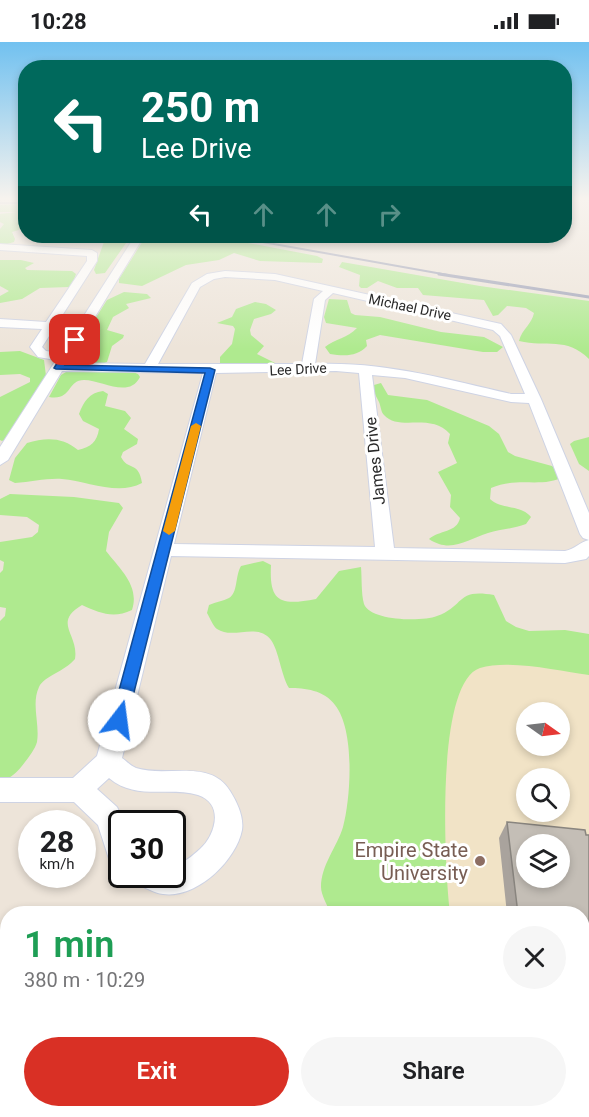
<!DOCTYPE html>
<meta charset="utf-8">
<style>
:root{--surface:#fff;--page:#f6f6f6;--text:#202124;--muted:#757577;--accent:#d93025}
body{margin:0;font-family:Roboto,sans-serif;background:var(--page);color:var(--text);height:100vh;display:flex;flex-direction:column;font-size:22px;white-space:nowrap}
*{box-sizing:border-box;margin:0}
p{font-size:20px;color:var(--muted)}
.icon{flex:none;width:33px;height:33px;fill:none;stroke:currentColor;stroke-width:2;stroke-linecap:round;stroke-linejoin:round}
.map{position:relative;flex:1;overflow:hidden}
.details{position:absolute;left:0px;top:864px;width:590px;height:212px;display:flex;flex-direction:column;background:var(--surface);border-radius:24px 24px 0 0;box-shadow:0 3px 9px #0003}
.details>*{flex:none}
.top-card{position:absolute;left:18px;top:18px;width:554px;height:183px;border-radius:24px;box-shadow:0 3px 9px #0003;background:#00695c;color:#fff;overflow:hidden}
.needle{width:39px;rotate:104deg}
.tools{position:absolute;left:516px;top:660px;display:grid;gap:12px}
.tools a{display:grid;place-items:center;width:54px;height:54px;border-radius:50%;background:var(--surface);box-shadow:0 3px 9px #0003;font-size:30px}
.speed{position:absolute;left:18px;top:768px;display:flex;gap:12px;font-size:30px;font-weight:700;text-align:center}
.speed>*{display:grid;place-content:center;width:78px;height:78px;border-radius:50%;background:var(--surface);box-shadow:0 3px 9px #0003;line-height:1}
.speed small{font-size:15px;font-weight:400}
.speed .limit{border:3px solid #111;border-radius:9px;background:#fff;color:#111}
.pin{position:absolute;display:grid;place-items:center;width:51px;height:51px;color:#fff;margin:-26px;border-radius:12px;box-shadow:0 3px 9px #0006}
.me{position:absolute;width:66px;margin:-33px;rotate:15deg;stroke-linejoin:round;filter:drop-shadow(0 0 4px #0008)}
.turn{display:flex;align-items:center;gap:21px;height:126px;padding:0 24px;font-size:27px}
.turn .icon{width:78px;height:78px;stroke-width:2.5}
.turn b{display:block;font-size:42px;line-height:51px}
.lanes{display:flex;align-items:center;height:57px;padding:0 24px;background:#0003;justify-content:center;gap:30px;direction:ltr}
.lanes .off{opacity:.35}
.round{display:grid;place-items:center;flex:none;width:63px;height:63px;border-radius:32px;background:var(--page)}
.overview{display:flex;align-items:center;justify-content:space-between;height:102px;padding:0 24px}
h1{font-size:36px;font-weight:600;line-height:45px;color:#1e9e55}
.action{display:flex;gap:12px;margin-top:auto;padding:12px 24px}
.action a{flex:1;height:69px;border-radius:36px;background:var(--accent);color:#fff;font-size:24px;font-weight:600;line-height:69px;text-align:center}
.action a+a{background:var(--page);color:var(--text)}
.status{display:flex;justify-content:space-between;align-items:center;height:42px;padding:0 30px;background:var(--surface);direction:ltr}
.status svg{height:16px;fill:currentColor}
.map>svg:first-child{display:block}
</style>
<div class="status"><b>10:28</b><svg viewBox="0 0 49 12"><path d="M0 12V9h3v3zM5 12V6h3v6zM10 12V3h3v9zM15 12V0h3v12zM26 1h20v11H26zM47 4h2v5h-2z"/></svg></div>
<div class="map">
<svg width="589" height="1075" viewBox="0 0 589 1075">
<rect width="100%" height="100%" fill="#ede4d9"/>
<path fill="#f1e3c6" fill-rule="evenodd" d="M 426,595 L 589,607 L 589,1075 L 443,1075 L 443,1068 L 582,1068 L 582,872 L 436,871 ZM 526,670 L 560,670 L 560,704 L 526,704 ZM 526,736 L 560,736 L 560,770 L 526,770 ZM 526,802 L 560,802 L 560,836 L 526,836 Z"/>
<g fill="#afea8f">
<path d="M 25,162 L 25,186 L 12,190 L 15,197 L 14,200 L 0,204 L 0,187 L 4,182 L 0,180 L 0,172 L 17,170 L 0,170 L 0,163 Z"/>
<path d="M 101,194 L 131,194 L 105,231 L 96,232 L 94,228 L 105,197 Z"/>
<path d="M 146,194 L 211,194 L 317,214 L 323,217 L 322,221 L 260,219 L 234,211 L 219,218 L 186,223 L 142,244 L 119,241 L 119,237 Z"/>
<path d="M 0,218 L 21,218 L 34,221 L 25,226 L 27,228 L 72,229 L 76,232 L 72,243 L 69,245 L 40,246 L 22,257 L 0,261 L 0,254 L 9,249 L 0,244 Z"/>
<path d="M 342,220 L 480,244 L 589,259 L 589,317 C 566,294 547,306 519,299 C 522,287 532,282 534,271 L 526,266 L 507,264 L 498,273 L 493,274 L 484,258 L 423,253 L 418,246 L 397,246 L 378,239 L 367,246 L 361,246 L 359,244 L 360,233 L 339,225 Z"/>
<path d="M 124,250 L 147,252 L 151,256 L 126,262 L 129,266 L 113,275 L 107,288 L 124,293 L 123,296 L 112,304 L 107,320 L 102,322 L 75,320 L 71,315 L 107,258 Z"/>
<path d="M 329,257 L 347,258 L 351,271 L 355,273 L 380,275 L 441,290 L 484,295 L 503,305 L 497,310 L 483,310 L 380,293 L 366,298 L 367,304 C 357,315 344,314 330,312 L 325,305 C 335,297 348,296 357,286 L 326,281 L 324,275 Z"/>
<path d="M 255,260 L 266,262 L 276,268 L 271,272 L 254,277 L 250,288 L 251,293 L 264,304 L 257,312 L 275,321 L 225,323 L 220,321 L 220,315 L 232,302 L 235,287 L 233,284 L 217,281 L 232,275 L 236,267 Z"/>
<path d="M 20,309 L 44,318 L 46,334 L 9,395 L 2,399 L 0,398 L 0,355 L 30,340 L 30,336 L 20,332 L 0,333 L 0,310 Z"/>
<path d="M 66,330 L 133,330 L 138,332 L 140,335 C 129,357 102,338 84,338 C 67,338 72,359 49,355 L 61,333 Z"/>
<path d="M 381,341 L 388,353 L 427,358 L 489,384 L 499,392 L 508,410 L 515,414 L 552,424 L 564,434 C 544,447 517,434 491,446 L 490,457 C 501,468 520,462 531,475 L 526,482 C 513,487 500,487 488,491 C 468,497 451,512 429,497 C 439,488 457,491 460,476 L 450,465 L 451,453 L 438,430 L 457,421 L 448,401 L 450,392 C 430,370 399,390 384,373 C 381,370 381,365 379,360 C 376,353 373,351 374,343 Z"/>
<path d="M 103,349 L 108,352 L 105,364 L 125,369 L 131,376 L 124,387 L 138,397 L 137,402 L 123,410 L 121,415 C 128,429 139,419 142,441 C 118,454 87,439 62,437 C 47,436 31,440 15,441 L 9,438 L 15,416 L 27,401 C 46,395 63,395 78,408 C 91,405 97,400 99,387 L 83,379 L 79,372 C 84,359 89,351 103,349 Z"/>
<path d="M 589,395 L 589,429 L 579,422 L 570,402 L 574,399 Z"/>
<path d="M 10,452 L 74,455 L 119,461 L 123,466 L 109,490 L 106,509 C 120,527 140,544 132,568 C 113,577 100,571 82,563 C 52,581 79,592 75,617 C 64,630 44,634 39,645 C 31,662 40,682 37,700 C 35,707 29,715 25,720 C 17,731 12,735 0,740 L 0,579 L 5,574 L 6,566 L 0,565 L 0,531 L 3,528 L 4,520 L 0,518 L 0,500 L 32,495 L 38,490 L 39,483 L 27,475 L 0,473 L 0,457 Z"/>
<path d="M 263,519 L 271,523 C 269,560 280,564 316,557 L 339,529 L 361,525 C 362,536 361,551 364,562 C 370,579 422,580 437,574 C 465,564 456,546 494,553 L 506,579 L 516,585 L 529,589 L 565,588 L 589,592 L 589,633 C 559,629 509,617 480,626 C 434,641 445,831 450,871 L 330,871 C 328,864 321,853 321,845 C 321,823 337,805 343,785 C 351,755 355,688 335,663 C 324,648 305,646 289,646 C 281,633 279,609 271,598 C 257,580 233,598 217,587 C 213,584 210,576 207,571 L 209,563 C 216,560 223,559 229,556 C 238,551 235,534 241,524 Z"/>
<path d="M 0,923 L 7,935 L 8,1068 L 472,1068 L 473,1075 L 0,1075 Z"/>
</g>
<g fill="none" stroke-linecap="round" stroke-linejoin="round">
<defs>
<path id="minor" d="M 135,194 L 144,194 L 67,321 L 145,322 L 192,241 L 207,232 L 225,229 L 275,232 L 501,282 L 511,293 L 541,357 L 589,471 L 589,498 L 583,496 L 580,492 L 529,361 L 511,360 L 405,336 L 372,333 L 394,506 L 565,509 C 575,507 580,500 589,498 L 589,514 L 586,517 L 565,521 L 171,514 L 122,716 C 126,719 131,724 136,726 C 166,736 210,716 230,749 C 237,760 244,775 242,788 C 236,819 196,857 163,852 C 154,851 145,845 137,842 L 133,832 L 172,832 L 172,823 C 184,822 192,814 200,807 C 215,794 225,762 198,753 C 168,744 136,759 109,736 L 97,747 L 117,765 L 125,782 L 122,782 L 122,827 L 110,820 L 98,783 L 74,760 L 0,760 L 0,736 L 73,736 L 97,714 L 203,331 L 62,329 L 8,418 L 0,423 L 0,405 L 56,318 L 38,315 L 30,305 L 42,287 L 0,285 L 0,277 L 46,280 L 87,219 L 87,214 L 0,208 L 0,202 L 92,208 L 97,211 L 97,219 L 42,305 L 46,309 L 60,311 ZM 225,235 L 275,238 L 323,249 L 314,257 L 302,322 L 158,322 L 200,245 L 214,237 ZM 333,251 L 493,288 L 500,294 L 525,352 L 511,352 C 446,337 382,319 315,322 L 325,258 ZM 336,329 L 359,331 L 375,505 L 174,502 L 216,331 Z"/>
</defs>
<use href="#minor" stroke="#ced3e4" stroke-width="2"/>
<use href="#minor" fill="#fff" fill-rule="evenodd"/>
<g stroke="#9b9fb6" stroke-width="2">
<path d="M 0,161 L 26,161"/>
<path d="M 229,194 L 448,233"/>
</g>
<path stroke="#9b9fb6" stroke-width="3" d="M 439,232 L 589,255"/>
</g>
<path fill="#a9a39d" d="M 507,780 L 589,793 L 589,1055 L 587,1041 L 582,1040 L 582,872 L 507,872 L 499,796 Z"/>
<path fill="#c4beb6" stroke="#89857f" stroke-width="1.5" fill-rule="evenodd" d="M 507,780 L 585,788 L 586,793 L 589,793 L 589,1030 L 582,1029 L 582,872 L 518,872 ZM 526,802 L 560,802 L 560,836 L 526,836 Z"/>
<linearGradient id="sky" x2="0" y2="1"><stop stop-color="#71c1f0"/><stop offset="0.51" stop-color="#f7f3ee"/><stop offset="1" stop-color="#f7f3ee" stop-opacity="0"/></linearGradient>
<rect width="589" height="307" fill="url(#sky)"/>
<path fill="#1a73e8" stroke="#114b97" stroke-width="1.5" d="M 72,297 L 79,298 L 65,323 L 210,326 L 215,328 L 127,678 L 125,683 L 119,685 L 113,683 L 111,678 L 205,331 L 56,327 L 54,326 Z"/>
<path fill="#f59e0b" d="M 196,381 L 201,384 L 175,489 L 169,493 L 163,489 L 191,384 Z"/>
<circle fill="#8d6e63" stroke="#fff" stroke-width="2" cx="480" cy="819" r="6"/>
<g text-anchor="middle" dominant-baseline="central" stroke-width="6" stroke-linejoin="round" paint-order="stroke">
<g font-size="14" fill="#292929" stroke="#fff">
<text transform="translate(410 265) rotate(12)">Michael Drive</text>
<text transform="translate(298 327) rotate(-3)">Lee Drive</text>
</g>
<g font-size="16" fill="#292929" stroke="#fff">
<text transform="translate(375 419) rotate(-96)">James Drive</text>
</g>
<g font-size="20" fill="#785e54" stroke="#fff" text-anchor="end">
<text x="468" y="808">Empire State<tspan x="468" dy="23">University</tspan></text>
</g>
</g>
</svg>
<div class="tools">
<a><svg class="needle" viewBox="-14 -14 28 28"><path d="M0-13l5 13h-10z" fill="#e53935"/><path d="M0 13l5-13h-10z" fill="#757577"/></svg></a>
<a><svg class="icon" aria-label="search" viewBox="0 0 24 24"><circle cx="10" cy="10" r="6"/><path d="M15 15l6 6"/></svg></a>
<a><svg class="icon" aria-label="layers" viewBox="0 0 24 24"><path d="M12 4l9 5-9 5-9-5zM3 14l9 5 9-5"/></svg></a>
</div>
<div class="speed"><div>28<small>km/h</small></div><div class="limit">30</div></div>
<div class="pin" style="left:75px;top:298px;background:#d93025"><svg class="icon" aria-label="arrive" viewBox="0 0 24 24"><path d="M6 21V4h12l-3 4 3 4H6"/></svg></div>
<svg class="me" style="left:119px;top:678px" viewBox="-20 -20 40 40"><circle r="19" fill="#fff"/><path d="M0-13L10 11 0 6-10 11z" fill="#1a73e8"/></svg>
<div class="top-card">
<div class="turn"><svg class="icon" aria-label="left" viewBox="0 0 24 24"><path d="M17 20v-9H6M10 6l-5 5 5 5"/></svg><div><b>250 m</b>Lee Drive</div></div>
<div class="lanes"><svg class="icon" aria-label="left" viewBox="0 0 24 24"><path d="M17 20v-9H6M10 6l-5 5 5 5"/></svg><svg class="icon off" aria-label="ahead" viewBox="0 0 24 24"><path d="M12 20V5M6 11l6-6 6 6"/></svg><svg class="icon off" aria-label="ahead" viewBox="0 0 24 24"><path d="M12 20V5M6 11l6-6 6 6"/></svg><svg class="icon off" aria-label="right" viewBox="0 0 24 24"><path d="M7 20v-9h11M14 6l5 5-5 5"/></svg></div>
</div>
<section class="details">
<div class="overview"><div><h1>1 min</h1><p>380 m · 10:29</p></div><a class="round"><svg class="icon" aria-label="close" viewBox="0 0 24 24"><path d="M6 6l12 12M18 6L6 18"/></svg></a></div>
<div class="action"><a>Exit</a><a>Share</a></div>
</section>
</div>
